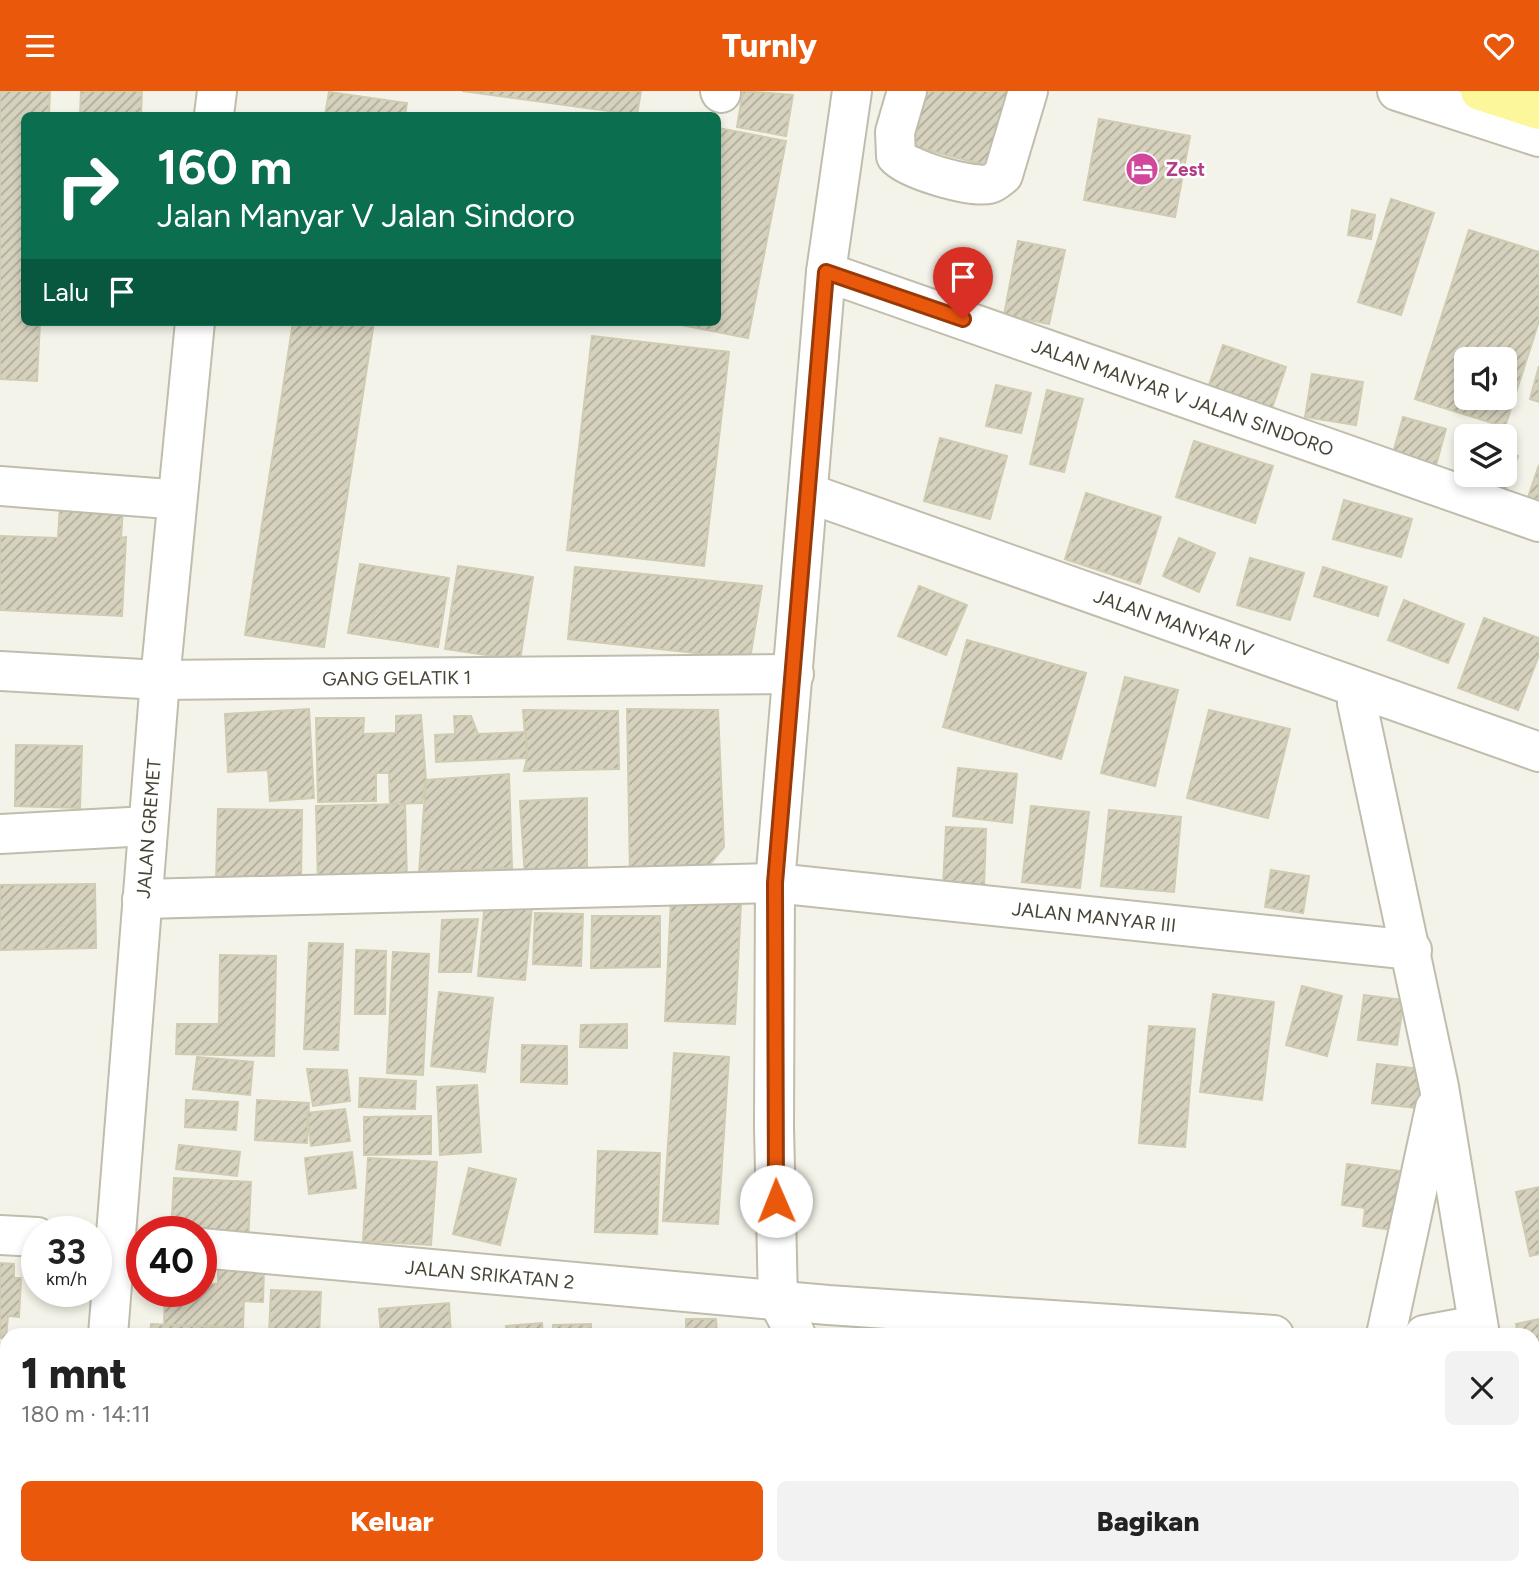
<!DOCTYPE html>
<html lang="id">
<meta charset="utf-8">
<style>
:root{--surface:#fff;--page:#f2f2f2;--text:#222;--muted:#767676;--accent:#ea580c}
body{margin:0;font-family:Figtree,sans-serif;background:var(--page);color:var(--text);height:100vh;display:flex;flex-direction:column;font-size:26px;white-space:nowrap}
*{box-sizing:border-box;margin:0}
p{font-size:23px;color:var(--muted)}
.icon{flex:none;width:38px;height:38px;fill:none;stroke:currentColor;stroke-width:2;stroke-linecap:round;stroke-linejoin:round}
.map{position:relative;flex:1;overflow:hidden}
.sheet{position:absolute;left:0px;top:1237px;width:1540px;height:247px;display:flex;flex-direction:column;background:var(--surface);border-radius:21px 21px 0 0;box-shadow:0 4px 10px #0003}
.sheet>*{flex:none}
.hud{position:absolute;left:21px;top:21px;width:700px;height:214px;border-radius:10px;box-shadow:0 4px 10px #0003;background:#0b6e4f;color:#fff;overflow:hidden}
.controls{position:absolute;left:1454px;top:256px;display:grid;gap:14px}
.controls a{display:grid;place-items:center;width:63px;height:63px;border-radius:10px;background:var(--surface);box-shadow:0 4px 10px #0003;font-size:35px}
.speed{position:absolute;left:21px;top:1125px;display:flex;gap:14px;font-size:35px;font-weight:700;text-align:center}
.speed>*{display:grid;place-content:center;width:91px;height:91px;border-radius:50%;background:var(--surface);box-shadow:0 4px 10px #0003;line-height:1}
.speed small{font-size:18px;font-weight:400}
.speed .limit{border:10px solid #d22;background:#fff;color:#111}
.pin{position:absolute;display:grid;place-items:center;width:60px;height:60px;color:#fff;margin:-72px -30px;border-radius:50% 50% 50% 0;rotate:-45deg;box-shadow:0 0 7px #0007}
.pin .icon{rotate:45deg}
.me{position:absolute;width:77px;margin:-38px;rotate:359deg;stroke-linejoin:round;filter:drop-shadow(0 0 5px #0008)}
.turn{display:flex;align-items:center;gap:24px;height:147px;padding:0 21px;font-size:32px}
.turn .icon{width:91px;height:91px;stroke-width:2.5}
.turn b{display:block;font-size:49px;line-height:60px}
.then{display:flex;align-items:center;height:66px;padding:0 21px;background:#0003;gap:14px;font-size:26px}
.round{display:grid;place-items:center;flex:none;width:74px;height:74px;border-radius:10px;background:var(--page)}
.head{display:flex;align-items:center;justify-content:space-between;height:119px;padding:0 21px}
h1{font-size:42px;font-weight:800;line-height:52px}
.action{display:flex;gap:14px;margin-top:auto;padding:14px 21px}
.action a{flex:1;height:80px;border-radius:10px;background:var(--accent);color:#fff;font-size:28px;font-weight:800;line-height:80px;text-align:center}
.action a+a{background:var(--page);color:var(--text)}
header{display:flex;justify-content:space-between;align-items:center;height:91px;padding:0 21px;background:var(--accent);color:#fff;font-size:32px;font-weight:800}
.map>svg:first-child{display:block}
</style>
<header><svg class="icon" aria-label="menu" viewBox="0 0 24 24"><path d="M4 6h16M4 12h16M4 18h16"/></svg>Turnly<svg class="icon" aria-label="heart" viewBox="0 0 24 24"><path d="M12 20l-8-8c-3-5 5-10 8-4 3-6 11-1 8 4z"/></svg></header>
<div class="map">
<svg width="1539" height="1483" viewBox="0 0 1539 1483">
<defs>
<pattern id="building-hatch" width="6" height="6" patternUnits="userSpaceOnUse" patternTransform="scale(1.75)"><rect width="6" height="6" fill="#d6d2be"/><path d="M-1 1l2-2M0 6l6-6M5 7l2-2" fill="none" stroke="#b0ac9b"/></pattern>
</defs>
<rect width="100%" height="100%" fill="#f4f3e9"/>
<g fill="url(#building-hatch)" stroke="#d0ccb2" stroke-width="2" fill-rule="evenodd">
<path d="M 0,0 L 50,0 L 49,24 L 24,24 L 24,231 L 40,231 L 37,290 L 0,288 Z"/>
<path d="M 81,0 L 142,0 L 141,24 L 80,24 Z"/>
<path d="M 462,0 L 641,0 L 637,24 Z"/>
<path d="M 743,0 L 793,4 L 786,45 L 737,36 Z"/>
<path d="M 924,0 L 1008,0 L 988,75 L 909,54 Z"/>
<path d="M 329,1 L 407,12 L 405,24 L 325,24 Z"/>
<path d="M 1099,28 L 1190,45 L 1175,126 L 1084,109 Z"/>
<path d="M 718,37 L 786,50 L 748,247 L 666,231 L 718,231 Z"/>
<path d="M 1391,108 L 1434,122 L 1401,224 L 1358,211 Z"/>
<path d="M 1352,119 L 1375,124 L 1371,148 L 1348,144 Z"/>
<path d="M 1469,139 L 1539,161 L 1539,230 L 1505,336 L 1415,308 ZM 1466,268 L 1505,268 L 1505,306 L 1466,306 Z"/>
<path d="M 1018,150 L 1065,159 L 1049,233 L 1004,224 Z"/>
<path d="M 293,231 L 374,231 L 324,556 L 245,544 Z"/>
<path d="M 592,245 L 729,261 L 704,475 L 567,459 Z"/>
<path d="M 1223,254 L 1286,276 L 1270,323 L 1206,302 Z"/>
<path d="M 1539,275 L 1539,311 L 1530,308 Z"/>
<path d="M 1312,283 L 1363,291 L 1356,334 L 1305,326 Z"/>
<path d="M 996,294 L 1031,302 L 1021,342 L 986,335 Z"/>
<path d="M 1047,299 L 1083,308 L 1064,381 L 1030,373 Z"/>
<path d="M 1403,326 L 1446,338 L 1436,374 L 1393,362 Z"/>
<path d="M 940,347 L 1007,365 L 990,428 L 924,410 Z"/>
<path d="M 1194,350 L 1273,375 L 1255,432 L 1176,406 Z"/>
<path d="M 1505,360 L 1518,365 L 1503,406 L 1456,390 L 1466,361 L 1466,383 L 1505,383 Z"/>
<path d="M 1539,374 L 1539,423 L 1524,418 Z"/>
<path d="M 1086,402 L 1161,426 L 1140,493 L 1065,468 Z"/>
<path d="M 1344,409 L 1412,428 L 1401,466 L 1333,448 Z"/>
<path d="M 60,414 L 123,417 L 121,447 L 126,446 L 122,525 L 0,519 L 0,445 L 58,447 Z"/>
<path d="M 1179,447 L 1215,462 L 1199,501 L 1163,485 Z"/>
<path d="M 1250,467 L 1304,482 L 1290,529 L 1237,514 Z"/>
<path d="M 360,473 L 449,487 L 438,556 L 348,542 Z"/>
<path d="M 458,475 L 533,486 L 520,569 L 445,558 Z"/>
<path d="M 575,476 L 762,495 L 750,568 L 568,548 Z"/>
<path d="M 1323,476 L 1387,496 L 1378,525 L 1314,505 Z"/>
<path d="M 919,495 L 967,514 L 946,564 L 898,545 Z"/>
<path d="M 1404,509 L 1464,533 L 1448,572 L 1388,549 Z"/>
<path d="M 1484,527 L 1539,547 L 1539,564 L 1518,619 L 1458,597 Z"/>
<path d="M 967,549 L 1086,582 L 1061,668 L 943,636 Z"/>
<path d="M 1125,586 L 1178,599 L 1155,695 L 1101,682 Z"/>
<path d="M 309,618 L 314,707 L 270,710 L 268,679 L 228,681 L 225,623 Z"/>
<path d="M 627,618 L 718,619 L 724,756 L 702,783 L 630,784 Z"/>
<path d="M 523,619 L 618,620 L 619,678 L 524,680 L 527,667 Z"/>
<path d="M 1209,619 L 1290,638 L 1268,727 L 1187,707 Z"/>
<path d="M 421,624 L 426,689 L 422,712 L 390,713 L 389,682 L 376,682 L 376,710 L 318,711 L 316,627 L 364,627 L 363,643 L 396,642 L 396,625 Z"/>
<path d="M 454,625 L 471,625 L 478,643 L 526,641 L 527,667 L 436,671 L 435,644 L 455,643 Z"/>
<path d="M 16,654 L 82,655 L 80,717 L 15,715 Z"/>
<path d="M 958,677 L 1017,683 L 1012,732 L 953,725 Z"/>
<path d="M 509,683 L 512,777 L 419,781 L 426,689 Z"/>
<path d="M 587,707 L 587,786 L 525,787 L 520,710 Z"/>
<path d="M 405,713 L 407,789 L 318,791 L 316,715 Z"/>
<path d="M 1031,715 L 1089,721 L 1080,797 L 1022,791 Z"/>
<path d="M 218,718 L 302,719 L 301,792 L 216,791 Z"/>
<path d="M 1109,719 L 1181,726 L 1174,801 L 1101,795 Z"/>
<path d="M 946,736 L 986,738 L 984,797 L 943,795 Z"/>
<path d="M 1271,779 L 1309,785 L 1303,822 L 1265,816 Z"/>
<path d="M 95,793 L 96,857 L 0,859 L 0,794 Z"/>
<path d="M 671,809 L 741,812 L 735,933 L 665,930 Z"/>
<path d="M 485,811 L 532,815 L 525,889 L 478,885 Z"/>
<path d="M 535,822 L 583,823 L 581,875 L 533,873 Z"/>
<path d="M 592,825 L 660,825 L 660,876 L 591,877 Z"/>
<path d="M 478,828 L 471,881 L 439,881 L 442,829 Z"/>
<path d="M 309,852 L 343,853 L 338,959 L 304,958 Z"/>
<path d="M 356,859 L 386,860 L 385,923 L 355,923 Z"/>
<path d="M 393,861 L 429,863 L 423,984 L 387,982 Z"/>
<path d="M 220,864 L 276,865 L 274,965 L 176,963 L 177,933 L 219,933 Z"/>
<path d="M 1302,895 L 1342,905 L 1327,965 L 1286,954 Z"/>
<path d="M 439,901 L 493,907 L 485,981 L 431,975 Z"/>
<path d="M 1213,903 L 1274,911 L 1262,1009 L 1200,1001 Z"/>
<path d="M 1364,904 L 1404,909 L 1397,954 L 1358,949 Z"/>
<path d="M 627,933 L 627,957 L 580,956 L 581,934 Z"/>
<path d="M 1149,935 L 1195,938 L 1185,1056 L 1139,1052 Z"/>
<path d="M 522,954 L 567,955 L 567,993 L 521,991 Z"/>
<path d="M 674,962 L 729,966 L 718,1133 L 663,1130 Z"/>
<path d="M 197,966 L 253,971 L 250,1004 L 193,998 Z"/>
<path d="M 1377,973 L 1429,979 L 1425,1018 L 1372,1012 Z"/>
<path d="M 307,978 L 347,979 L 350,1010 L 313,1015 Z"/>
<path d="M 360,987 L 416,990 L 415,1018 L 359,1016 Z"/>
<path d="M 477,994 L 481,1061 L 440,1064 L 437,996 Z"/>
<path d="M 186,1009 L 238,1011 L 236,1039 L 185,1036 Z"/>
<path d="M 257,1009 L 309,1012 L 307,1052 L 255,1049 Z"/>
<path d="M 345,1018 L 350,1050 L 311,1055 L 307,1022 Z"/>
<path d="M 431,1025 L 431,1063 L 364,1064 L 364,1026 Z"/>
<path d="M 179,1054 L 240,1061 L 237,1085 L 176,1078 Z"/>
<path d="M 598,1060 L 660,1062 L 657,1143 L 595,1141 Z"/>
<path d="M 352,1061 L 356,1097 L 309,1103 L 305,1067 Z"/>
<path d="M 368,1067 L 437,1071 L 431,1154 L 363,1150 Z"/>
<path d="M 1347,1073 L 1416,1082 L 1399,1140 L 1363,1135 L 1365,1117 L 1342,1114 Z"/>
<path d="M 469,1077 L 516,1088 L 500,1154 L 453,1143 Z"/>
<path d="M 174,1087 L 251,1091 L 248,1152 L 201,1141 L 171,1141 Z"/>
<path d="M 1539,1096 L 1539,1163 L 1530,1165 L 1516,1101 Z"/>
<path d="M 0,1172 L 14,1173 L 14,1187 L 21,1187 L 19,1226 L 8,1225 L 6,1247 L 0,1247 Z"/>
<path d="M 218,1176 L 264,1177 L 263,1211 L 244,1210 L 243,1237 L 164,1234 L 165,1200 L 201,1200 L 201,1193 L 218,1193 Z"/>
<path d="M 271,1199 L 321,1201 L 319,1244 L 269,1244 Z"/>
<path d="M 449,1212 L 451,1244 L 381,1244 L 379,1218 Z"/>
<path d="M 686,1228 L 716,1228 L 717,1244 L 686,1244 Z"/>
<path d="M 1539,1228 L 1539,1309 L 1533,1310 L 1533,1244 L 1518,1244 L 1516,1233 Z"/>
<path d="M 901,1230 L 958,1234 L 957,1244 L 900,1244 Z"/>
<path d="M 542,1232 L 543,1244 L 507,1244 L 506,1235 Z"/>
<path d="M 151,1233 L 243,1237 L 242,1244 L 150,1244 Z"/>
<path d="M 591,1233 L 591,1244 L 553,1244 L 553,1234 Z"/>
<path d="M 1539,1328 L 1539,1401 L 1533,1372 L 1533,1330 Z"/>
<rect x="153" y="1477" width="94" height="6"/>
<rect x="341" y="1477" width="64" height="6"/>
<rect x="655" y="1477" width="83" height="6"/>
<path d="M 1021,1477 L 1147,1477 L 1147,1483 L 1020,1483 Z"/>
<path d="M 1240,1477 L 1322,1477 L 1322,1483 L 1239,1483 Z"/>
<path d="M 311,1479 L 311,1483 L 250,1483 L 250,1482 Z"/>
</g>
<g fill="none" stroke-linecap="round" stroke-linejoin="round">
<defs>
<g id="minor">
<path d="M 720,0 L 721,2"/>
<path d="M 907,0 L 895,41 L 896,65 C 908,79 971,97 989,93 C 994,92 998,88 1003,84 L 1028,0"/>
<path d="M 1397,0 L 1539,46"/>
<path d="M 214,24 L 217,0"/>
<path id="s1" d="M 826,181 L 1539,431"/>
<path d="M 0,395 L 169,408"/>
<path id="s2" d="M 808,402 L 1539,661"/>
<path id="s3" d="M 0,580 L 160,589 L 794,583"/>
<path d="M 1357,612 L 1439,996 L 1480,1244"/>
<path d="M 0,743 L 148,735"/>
<path id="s4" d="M 142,808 L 775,792 L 1412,859"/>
<path d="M 0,1144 L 37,1146"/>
<path id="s5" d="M 201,1157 L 828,1214 L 1274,1244"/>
<path id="s6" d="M 108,1244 L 160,589 L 195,231"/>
<path d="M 796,1244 L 778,1210 L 774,1036 L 775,792 L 826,181 L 852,0"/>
<path d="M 1386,1244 L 1435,1017"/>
<path d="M 1424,1244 L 1478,1234"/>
<path d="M 331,1477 L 331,1483"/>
<path d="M 919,1477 L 922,1483"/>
<path d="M 1524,1477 L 1525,1483"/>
<path d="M 94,1483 L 94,1477"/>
<path d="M 1337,1483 L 1338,1477"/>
</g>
<path id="major" d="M 1480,0 L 1539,19"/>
</defs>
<use href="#minor" stroke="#c0bdac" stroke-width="42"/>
<use href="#major" stroke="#e2da69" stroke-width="42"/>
<use href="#minor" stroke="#fff" stroke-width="38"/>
<use href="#major" stroke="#fcf79a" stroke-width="38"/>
</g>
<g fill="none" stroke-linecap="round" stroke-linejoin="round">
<defs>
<path id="route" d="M 776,1110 L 775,792 L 826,181 L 963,228"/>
</defs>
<use href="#route" stroke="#983908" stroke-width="18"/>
<use href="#route" stroke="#ea580c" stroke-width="12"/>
</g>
<defs>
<symbol id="hotel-disc" viewBox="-11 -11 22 22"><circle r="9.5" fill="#d1479c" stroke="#fff"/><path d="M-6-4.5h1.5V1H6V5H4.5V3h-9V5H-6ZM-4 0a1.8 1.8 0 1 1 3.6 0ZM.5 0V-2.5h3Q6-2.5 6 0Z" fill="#fff"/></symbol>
</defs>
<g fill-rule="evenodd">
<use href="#hotel-disc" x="1123" y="59" width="38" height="38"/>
</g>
<g text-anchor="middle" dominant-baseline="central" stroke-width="5" stroke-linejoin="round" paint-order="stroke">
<g font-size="19" font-weight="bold" fill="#b23c85" stroke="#fff" text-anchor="start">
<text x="1166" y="78">Zest</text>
</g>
<g font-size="19" fill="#484537" stroke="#fff">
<text stroke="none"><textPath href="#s1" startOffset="378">JALAN MANYAR V JALAN SINDORO</textPath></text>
<text stroke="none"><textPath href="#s2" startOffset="388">JALAN MANYAR IV</textPath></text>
<text stroke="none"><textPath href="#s3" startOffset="397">GANG GELATIK 1</textPath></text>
<text stroke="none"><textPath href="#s6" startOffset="508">JALAN GREMET</textPath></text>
<text stroke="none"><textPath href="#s4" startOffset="954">JALAN MANYAR III</textPath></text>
<text stroke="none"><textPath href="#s5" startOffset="290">JALAN SRIKATAN 2</textPath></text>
</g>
</g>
</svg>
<div class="controls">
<a><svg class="icon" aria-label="sound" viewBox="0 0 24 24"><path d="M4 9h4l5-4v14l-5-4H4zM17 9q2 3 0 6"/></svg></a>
<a><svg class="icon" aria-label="layers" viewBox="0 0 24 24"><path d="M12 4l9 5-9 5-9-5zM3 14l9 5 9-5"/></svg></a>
</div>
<div class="speed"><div>33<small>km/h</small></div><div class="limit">40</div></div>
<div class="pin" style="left:963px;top:228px;background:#d93025"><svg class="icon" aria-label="arrive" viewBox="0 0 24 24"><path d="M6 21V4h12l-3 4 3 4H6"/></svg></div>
<svg class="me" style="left:776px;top:1110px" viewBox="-20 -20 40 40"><circle r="19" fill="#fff"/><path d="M0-13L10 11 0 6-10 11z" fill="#ea580c"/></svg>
<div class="hud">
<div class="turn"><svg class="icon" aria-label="right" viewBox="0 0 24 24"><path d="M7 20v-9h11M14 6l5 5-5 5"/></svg><div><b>160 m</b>Jalan Manyar V Jalan Sindoro</div></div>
<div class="then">Lalu<svg class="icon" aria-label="arrive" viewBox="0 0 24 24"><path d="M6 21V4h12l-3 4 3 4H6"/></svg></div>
</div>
<section class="sheet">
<div class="head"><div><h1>1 mnt</h1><p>180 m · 14:11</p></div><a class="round"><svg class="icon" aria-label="close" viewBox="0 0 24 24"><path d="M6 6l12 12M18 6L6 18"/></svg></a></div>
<div class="action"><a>Keluar</a><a>Bagikan</a></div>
</section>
</div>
